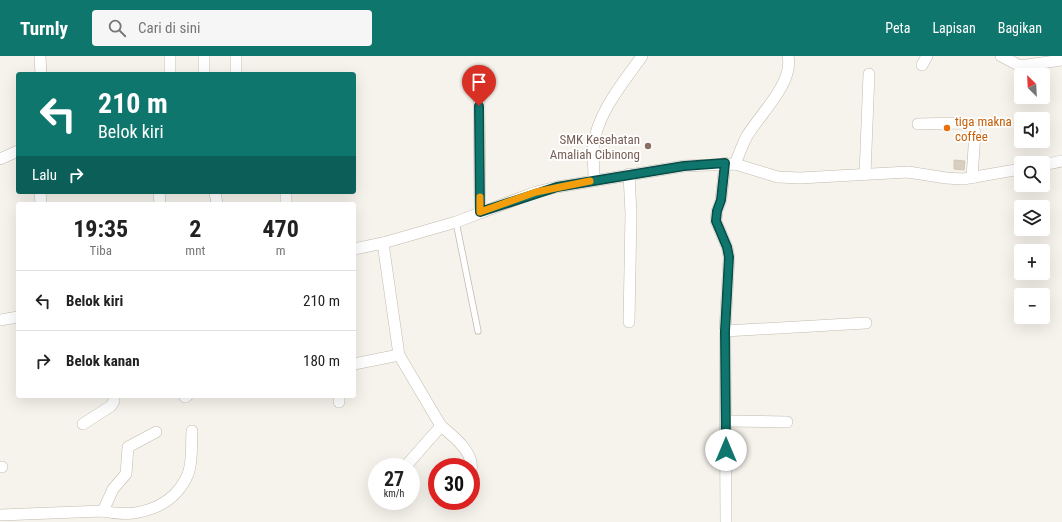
<!DOCTYPE html>
<html lang="id">
<meta charset="utf-8">
<style>
:root{--surface:#fff;--page:#f6f6f6;--text:#222;--muted:#767676;--line:#e0e0e0;--accent:#0f766e}
body{margin:0;font-family:"Roboto Condensed",sans-serif;background:var(--page);color:var(--text);height:100vh;display:flex;flex-direction:column;font-size:15px;white-space:nowrap}
*{box-sizing:border-box;margin:0}
p{font-size:13px;color:var(--muted)}
.icon{flex:none;width:22px;height:22px;fill:none;stroke:currentColor;stroke-width:2;stroke-linecap:round;stroke-linejoin:round}
.map{position:relative;flex:1;overflow:hidden}
.side{position:absolute;left:16px;top:146px;width:340px;height:196px;display:flex;flex-direction:column;background:var(--surface);border-radius:4px;box-shadow:0 4px 16px #0002}
.side>*{flex:none}
.banner{position:absolute;left:16px;top:16px;width:340px;height:122px;border-radius:4px;box-shadow:0 4px 16px #0002;background:#0f766e;color:#fff;overflow:hidden}
.needle{width:26px;rotate:336deg}
.buttons{position:absolute;left:1014px;top:12px;display:grid;gap:8px}
.buttons a{display:grid;place-items:center;width:36px;height:36px;border-radius:4px;background:var(--surface);box-shadow:0 4px 16px #0002;font-size:20px}
.speed{position:absolute;left:368px;top:402px;display:flex;gap:8px;font-size:20px;font-weight:700;text-align:center}
.speed>*{display:grid;place-content:center;width:52px;height:52px;border-radius:50%;background:var(--surface);box-shadow:0 4px 16px #0002;line-height:1}
.speed small{font-size:10px;font-weight:400}
.speed .limit{border:6px solid #d22;background:#fff;color:#111}
.pin{position:absolute;display:grid;place-items:center;width:34px;height:34px;color:#fff;margin:-41px -17px;border-radius:50% 50% 50% 0;rotate:-45deg;box-shadow:0 0 4px #0007}
.pin .icon{rotate:45deg}
.me{position:absolute;width:44px;margin:-22px;rotate:0deg;stroke-linejoin:round;filter:drop-shadow(0 0 3px #0008)}
.turn{display:flex;align-items:center;gap:14px;height:84px;padding:0 16px;font-size:18px}
.turn .icon{width:52px;height:52px;stroke-width:2.5}
.turn b{display:block;font-size:28px;line-height:34px}
.then{display:flex;align-items:center;height:38px;padding:0 16px;background:#0003;gap:8px;font-size:15px}
.eta{display:flex;justify-content:space-evenly;align-items:center;height:68px;text-align:center}
.eta b{font-size:24px;font-weight:700;line-height:28px}
ul{padding:0;list-style:none}
li{display:flex;align-items:center;gap:12px;height:60px;padding:0 16px;border-top:1px solid var(--line)}
li div{flex:1}
li b{display:block;font-size:15px}
li em{font-style:normal}
header{display:flex;align-items:center;gap:24px;box-sizing:border-box;height:56px;padding:0 20px;background:var(--accent);color:#fff}
header strong{font-size:19px}
nav{display:flex;gap:22px;margin-inline-start:auto;font-size:14px}
.search{width:280px;height:36px;background:var(--page);display:flex;align-items:center;gap:10px;box-sizing:border-box;padding:0 14px;border-radius:4px;color:var(--muted);font-size:15px}
.map>svg:first-child{display:block}
</style>
<header>
<strong>Turnly</strong>
<div class="search"><svg class="icon" aria-label="search" viewBox="0 0 24 24"><circle cx="10" cy="10" r="6"/><path d="M15 15l6 6"/></svg>Cari di sini</div>
<nav><a>Peta</a><a>Lapisan</a><a>Bagikan</a></nav>
</header>
<div class="map">
<svg width="1062" height="466" viewBox="0 0 1062 466">
<rect width="100%" height="100%" fill="#f6f3ec"/>
<path fill="#d8cfc1" stroke="#d3c7b4" d="M 954,104 L 965,105 L 964,114 L 954,113 Z"/>
<g fill="none" stroke-linecap="round" stroke-linejoin="round">
<defs>
<path id="service" d="M 456,166 L 478,275"/>
<g id="minor">
<path d="M 40,0 L 41,18"/>
<path d="M 170,0 L 170,18"/>
<path d="M 1001,0 L 1020,10 L 1062,4"/>
<path d="M 922,9 L 927,0"/>
<path d="M 204,18 L 204,0"/>
<path d="M 236,18 L 236,0"/>
<path d="M 479,35 L 480,156"/>
<path d="M 918,68 L 960,67 L 971,70 L 975,76 L 972,122"/>
<path d="M 0,103 L 18,95"/>
<path d="M 725,107 L 721,144 L 717,155 L 716,165 L 727,191 L 729,201 L 725,275 L 726,466"/>
<path d="M 735,108 C 739,99 742,89 747,80 C 760,58 794,27 788,0"/>
<path d="M 1043,109 L 1062,105"/>
<path d="M 865,118 L 869,18"/>
<path d="M 594,124 C 594,113 593,103 593,93 C 596,58 623,27 642,0"/>
<path d="M 40,136 L 41,148"/>
<path d="M 159,136 L 160,148"/>
<path d="M 215,136 L 217,148"/>
<path d="M 286,148 L 286,136"/>
<path d="M 383,187 L 399,299 L 441,370 C 452,379 475,397 471,414"/>
<path d="M 354,193 L 383,187 L 456,166 L 536,136 L 557,131 L 684,110 L 735,108 L 778,121 L 800,122 L 908,116 L 946,122 L 963,123 L 1021,113"/>
<path d="M 0,264 L 18,261"/>
<path d="M 629,266 L 631,158 L 629,118"/>
<path d="M 725,275 L 866,267"/>
<path d="M 354,308 L 399,299"/>
<path d="M 339,340 L 339,346"/>
<path d="M 185,341 L 187,340"/>
<path d="M 726,365 L 787,366"/>
<path d="M 83,368 L 111,350 L 114,345 L 114,340"/>
<path d="M 0,411 L 2,411"/>
<path d="M 405,411 L 441,370"/>
<path d="M 471,416 L 474,425"/>
<path d="M 103,455 L 113,433 L 126,418 L 128,391 L 156,376"/>
<path d="M 0,459 L 103,455 C 136,463 174,452 188,418 C 193,405 191,389 192,375"/>
</g>
</defs>
<use href="#service" stroke="#c2bbae" stroke-width="7"/>
<use href="#minor" stroke="#c2bbae" stroke-width="12"/>
<use href="#service" stroke="#fff" stroke-width="5.5"/>
<use href="#minor" stroke="#fff" stroke-width="11"/>
</g>
<g fill="none" stroke-linecap="round" stroke-linejoin="round">
<defs>
<path id="route" d="M 479,50 L 480,156 L 557,131 L 684,110 L 725,107 L 721,144 L 717,155 L 716,165 L 727,191 L 729,201 L 725,275 L 726,394"/>
</defs>
<use href="#route" stroke="#0a4d48" stroke-width="10"/>
<use href="#route" stroke="#0f766e" stroke-width="7"/>
<path stroke="#f59e0b" stroke-width="7" d="M 480,141 L 480,156 L 536,136 L 590,125"/>
</g>
<circle fill="#e8710a" stroke="#fff" stroke-width="1.5" cx="947" cy="72" r="4"/>
<circle fill="#8d6e63" stroke="#fff" stroke-width="1.5" cx="648" cy="90" r="4"/>
<g text-anchor="middle" dominant-baseline="central" stroke-width="3.5" stroke-linejoin="round" paint-order="stroke">
<g font-size="13" fill="#c56008" stroke="#fff" text-anchor="start">
<text x="955" y="65">tiga makna<tspan x="955" dy="15">coffee</tspan></text>
</g>
<g font-size="13" fill="#785e54" stroke="#fff" text-anchor="end">
<text x="640" y="83">SMK Kesehatan<tspan x="640" dy="15">Amaliah Cibinong</tspan></text>
</g>
</g>
</svg>
<div class="buttons">
<a><svg class="needle" viewBox="-14 -14 28 28"><path d="M0-13l5 13h-10z" fill="#e53935"/><path d="M0 13l5-13h-10z" fill="#767676"/></svg></a>
<a><svg class="icon" aria-label="sound" viewBox="0 0 24 24"><path d="M4 9h4l5-4v14l-5-4H4zM17 9q2 3 0 6"/></svg></a>
<a><svg class="icon" aria-label="search" viewBox="0 0 24 24"><circle cx="10" cy="10" r="6"/><path d="M15 15l6 6"/></svg></a>
<a><svg class="icon" aria-label="layers" viewBox="0 0 24 24"><path d="M12 4l9 5-9 5-9-5zM3 14l9 5 9-5"/></svg></a>
<a>+</a>
<a>−</a>
</div>
<div class="speed"><div>27<small>km/h</small></div><div class="limit">30</div></div>
<div class="pin" style="left:479px;top:50px;background:#d93025"><svg class="icon" aria-label="arrive" viewBox="0 0 24 24"><path d="M6 21V4h12l-3 4 3 4H6"/></svg></div>
<svg class="me" style="left:726px;top:394px" viewBox="-20 -20 40 40"><circle r="19" fill="#fff"/><path d="M0-13L10 11 0 6-10 11z" fill="#0f766e"/></svg>
<div class="banner">
<div class="turn"><svg class="icon" aria-label="left" viewBox="0 0 24 24"><path d="M17 20v-9H6M10 6l-5 5 5 5"/></svg><div><b>210 m</b>Belok kiri</div></div>
<div class="then">Lalu<svg class="icon" aria-label="right" viewBox="0 0 24 24"><path d="M7 20v-9h11M14 6l5 5-5 5"/></svg></div>
</div>
<section class="side">
<div class="eta">
<div><b>19:35</b><p>Tiba</p></div>
<div><b>2</b><p>mnt</p></div>
<div><b>470</b><p>m</p></div>
</div>
<ul>
<li><svg class="icon" aria-label="left" viewBox="0 0 24 24"><path d="M17 20v-9H6M10 6l-5 5 5 5"/></svg><div><b>Belok kiri</b></div><em>210 m</em></li>
<li><svg class="icon" aria-label="right" viewBox="0 0 24 24"><path d="M7 20v-9h11M14 6l5 5-5 5"/></svg><div><b>Belok kanan</b></div><em>180 m</em></li>
</ul>
</section>
</div>
